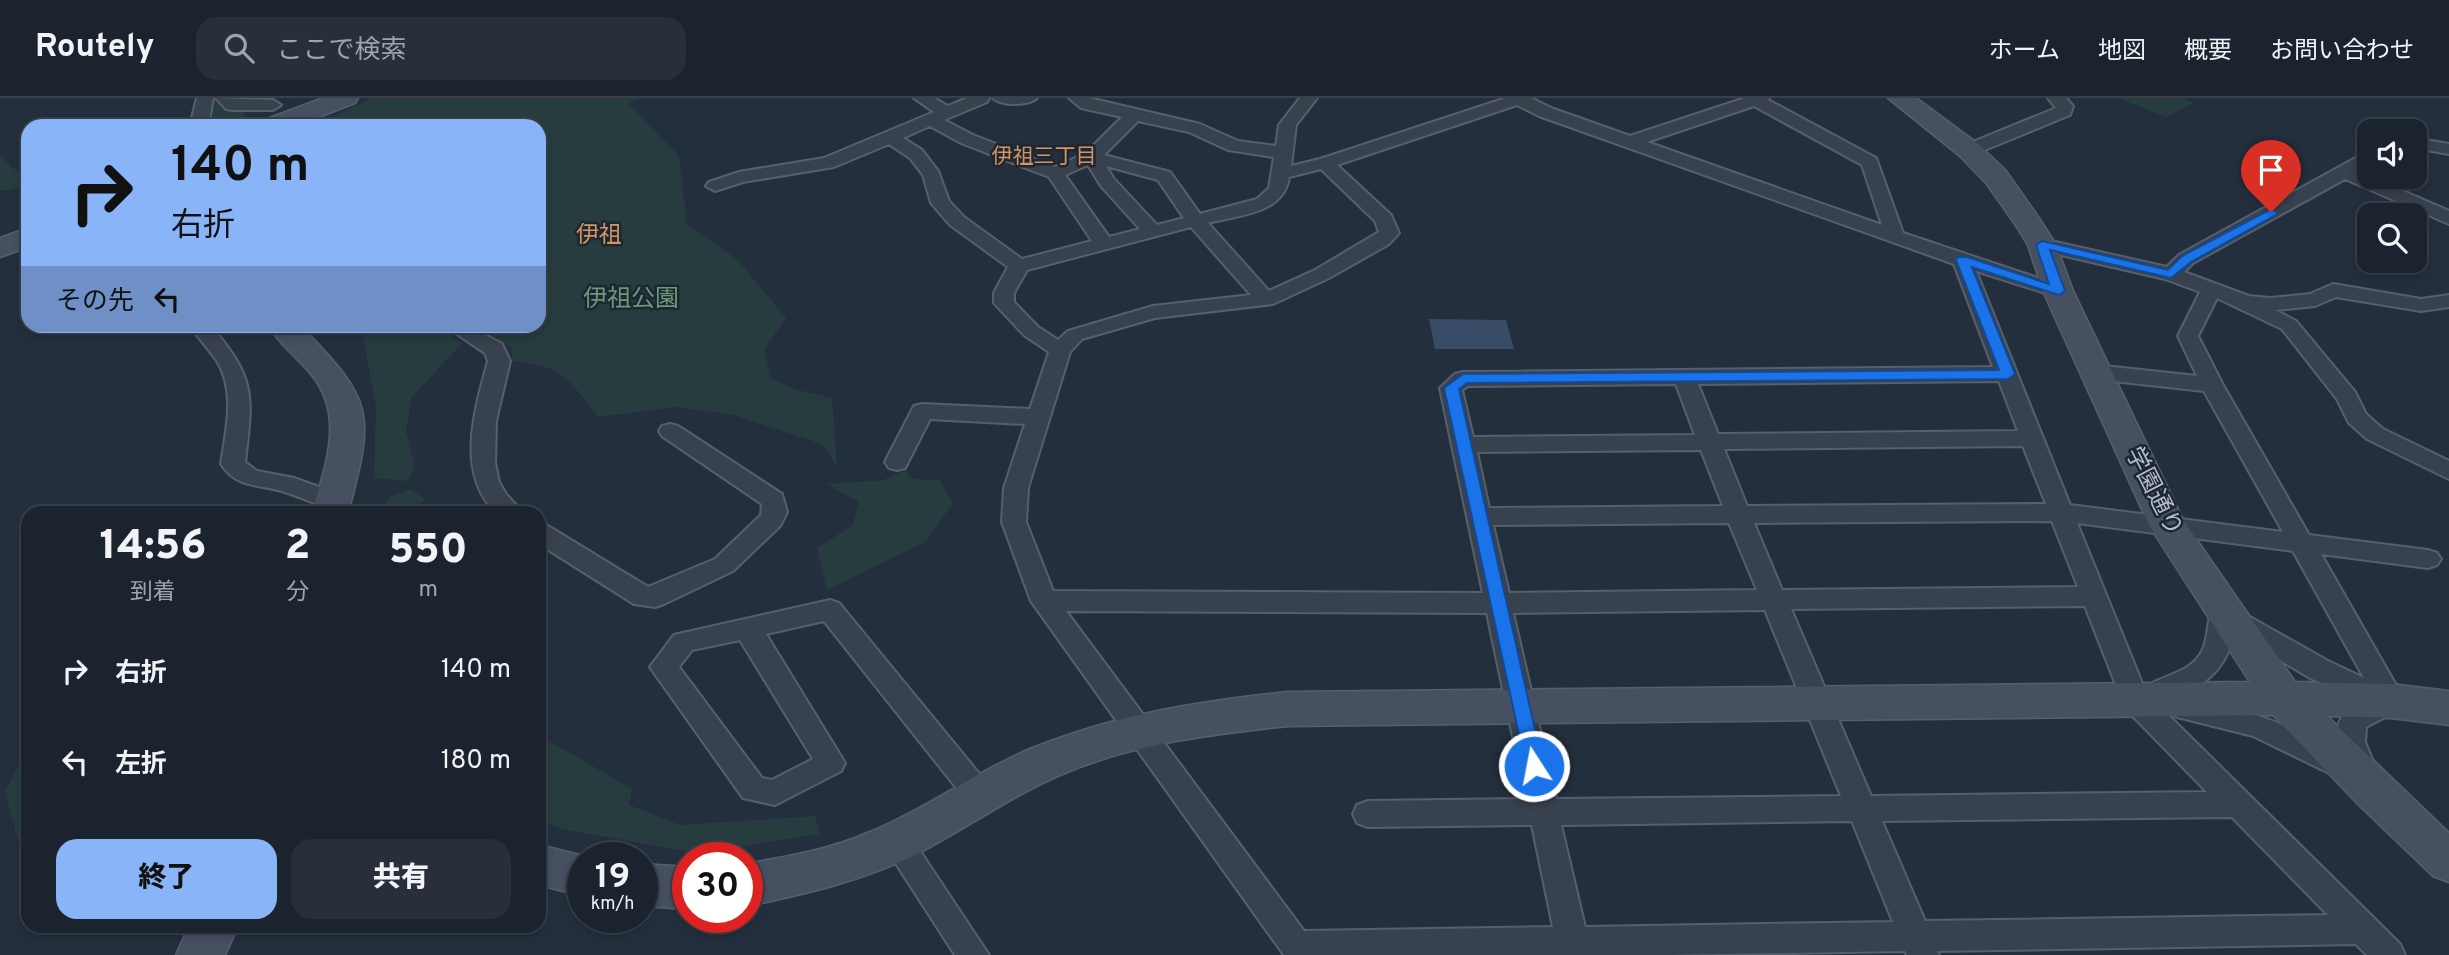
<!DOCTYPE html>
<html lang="ja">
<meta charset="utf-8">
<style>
:root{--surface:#1b232e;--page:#282f3a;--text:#f1f3f6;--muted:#a0a4aa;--line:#39404a;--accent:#8ab4f8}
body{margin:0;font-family:Overpass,"Noto Sans JP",sans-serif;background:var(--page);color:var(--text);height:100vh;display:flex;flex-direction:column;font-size:26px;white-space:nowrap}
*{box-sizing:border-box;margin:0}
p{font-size:23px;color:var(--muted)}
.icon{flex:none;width:38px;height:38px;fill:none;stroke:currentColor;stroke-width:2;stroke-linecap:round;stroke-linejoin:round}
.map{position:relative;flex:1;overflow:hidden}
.details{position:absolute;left:21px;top:408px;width:525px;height:427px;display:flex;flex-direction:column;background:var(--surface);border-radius:21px;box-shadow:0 4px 10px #0003,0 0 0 2px var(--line)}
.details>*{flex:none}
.top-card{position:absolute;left:21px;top:21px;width:525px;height:214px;border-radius:21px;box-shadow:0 4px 10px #0003,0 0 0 2px var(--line);background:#8ab4f8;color:#111;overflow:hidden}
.buttons{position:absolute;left:2357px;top:21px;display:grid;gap:14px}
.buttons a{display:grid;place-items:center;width:70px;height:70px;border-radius:14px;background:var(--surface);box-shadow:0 4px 10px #0003,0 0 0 2px var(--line);font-size:35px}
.speed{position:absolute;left:567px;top:744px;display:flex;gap:14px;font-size:35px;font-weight:700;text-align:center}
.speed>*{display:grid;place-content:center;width:91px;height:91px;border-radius:50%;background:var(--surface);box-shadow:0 4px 10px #0003,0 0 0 2px var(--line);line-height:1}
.speed small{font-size:18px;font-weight:400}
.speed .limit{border:10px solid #d22;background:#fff;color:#111}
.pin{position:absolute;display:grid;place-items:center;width:60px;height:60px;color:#fff;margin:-72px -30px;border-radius:50% 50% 50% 0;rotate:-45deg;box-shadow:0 0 7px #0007}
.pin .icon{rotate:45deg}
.me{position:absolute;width:77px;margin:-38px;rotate:349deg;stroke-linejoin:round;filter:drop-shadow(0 0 5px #0008)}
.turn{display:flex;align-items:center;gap:24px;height:147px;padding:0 35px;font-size:32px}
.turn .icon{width:91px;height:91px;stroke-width:2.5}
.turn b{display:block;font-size:49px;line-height:60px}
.then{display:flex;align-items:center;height:66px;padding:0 35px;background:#0003;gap:14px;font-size:26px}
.eta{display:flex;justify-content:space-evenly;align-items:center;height:119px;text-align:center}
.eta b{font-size:42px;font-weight:800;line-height:49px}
.primary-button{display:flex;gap:14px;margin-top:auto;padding:14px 35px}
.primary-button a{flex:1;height:80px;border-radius:21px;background:var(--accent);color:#111;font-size:28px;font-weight:800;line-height:80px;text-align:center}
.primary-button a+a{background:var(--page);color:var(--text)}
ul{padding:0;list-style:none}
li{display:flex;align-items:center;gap:21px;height:91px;padding:0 35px}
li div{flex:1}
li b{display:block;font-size:26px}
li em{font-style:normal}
header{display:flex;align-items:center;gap:42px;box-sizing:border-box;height:98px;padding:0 35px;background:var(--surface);border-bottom:2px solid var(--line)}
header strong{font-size:33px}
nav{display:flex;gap:38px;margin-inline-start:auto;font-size:24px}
.search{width:490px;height:63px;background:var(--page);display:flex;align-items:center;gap:18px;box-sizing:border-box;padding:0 24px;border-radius:21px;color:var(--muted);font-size:26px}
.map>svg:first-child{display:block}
</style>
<header>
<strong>Routely</strong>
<div class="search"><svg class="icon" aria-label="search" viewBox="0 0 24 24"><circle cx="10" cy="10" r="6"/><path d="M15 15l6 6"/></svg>ここで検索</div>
<nav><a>ホーム</a><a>地図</a><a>概要</a><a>お問い合わせ</a></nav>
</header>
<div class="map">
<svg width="2449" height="857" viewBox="0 0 2449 857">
<rect width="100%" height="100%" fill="#242f3e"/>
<g fill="#263c3f">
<path d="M 209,0 L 219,0 L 224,8 L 246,14 L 238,28 L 204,28 Z"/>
<path d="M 372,0 L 645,0 L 628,5 L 679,58 L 687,127 L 737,161 L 786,220 L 764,252 L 771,281 L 798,292 L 832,300 L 837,369 L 822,346 L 734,317 L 675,309 L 599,319 C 567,281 565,268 513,263 L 511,249 L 477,228 L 539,228 L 539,28 L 312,28 Z"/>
<path d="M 2118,0 L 2182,0 L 2193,5 L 2166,19 Z"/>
<path d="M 0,57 L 12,70 L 27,75 L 19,90 L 0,93 Z"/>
<path d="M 354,228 L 436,228 L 462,245 L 411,300 L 406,333 L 415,370 L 407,383 L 374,380 L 376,309 L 362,234 Z"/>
<path d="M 905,372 L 912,381 L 939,382 L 953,405 L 925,444 L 827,492 L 817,450 L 853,427 L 859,404 L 827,386 L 884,382 Z"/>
<path d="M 410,391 L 425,401 L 411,415 L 379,415 L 391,398 Z"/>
<path d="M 539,637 L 632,691 L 629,707 L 680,727 L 815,718 L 820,736 L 697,755 L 572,733 L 539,724 Z"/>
<path d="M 28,650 L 28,740 L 18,743 L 5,693 Z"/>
</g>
<path fill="#394c67" d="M 1429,221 L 1506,222 L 1514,251 L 1435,251 Z"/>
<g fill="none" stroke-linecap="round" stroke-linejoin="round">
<defs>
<g id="street">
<path d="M 197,0 L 213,0 L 208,28 L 190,28 Z"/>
<path d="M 216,0 L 273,2 L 281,7 L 273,12 L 232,12 L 226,11 Z"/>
<path d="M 914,0 L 934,0 L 948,8 L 967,0 L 989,0 L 987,4 L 944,22 L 973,37 L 1055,69 L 1086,55 L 1122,19 L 1081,10 L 1069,0 L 1089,0 L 1200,26 L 1238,43 L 1276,48 L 1279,27 L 1300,0 L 1317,0 L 1296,27 L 1291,68 L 1320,61 L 1506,0 L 1531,0 L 1551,10 L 1630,38 L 1745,0 L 1769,0 L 1768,2 L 1876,60 L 1903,135 L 2065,189 L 2068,193 L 2065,197 L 2058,199 L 1976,173 L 2070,407 L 2283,434 L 2204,293 L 2095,281 L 2087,279 L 2084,274 L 2087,269 L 2095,267 L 2197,278 L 2178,238 L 2200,194 L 2165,181 L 2035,151 L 2032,147 L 2042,141 L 2167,169 L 2179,157 L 2370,52 L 2370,65 L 2357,73 L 2449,113 L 2449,126 L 2345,81 L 2193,165 L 2184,174 L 2249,198 L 2270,200 L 2310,196 L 2333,186 L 2421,201 L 2449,197 L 2449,209 L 2421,213 L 2336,199 L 2315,208 L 2275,212 L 2296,223 L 2355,294 L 2366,316 L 2383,331 L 2449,363 L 2449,381 L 2367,341 L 2349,325 L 2337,301 L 2282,231 L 2217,200 L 2198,238 L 2223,287 L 2309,437 L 2428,452 L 2437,455 L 2441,461 L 2437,467 L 2428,470 L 2321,456 L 2405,603 L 2401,611 L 2366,629 L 2365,644 L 2376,671 L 2372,680 L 2362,683 L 2352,680 C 2337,649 2324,620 2363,603 L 2310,580 L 2234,535 C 2225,578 2196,593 2157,606 L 2400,846 L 2405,857 L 2367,857 L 2356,846 L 1937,853 L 1939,857 L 1907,857 L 1905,853 L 1666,857 L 1284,857 L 1031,503 L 1002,424 L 1004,390 L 1025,326 L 930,321 L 905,370 L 897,372 L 889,370 L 885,364 L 914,308 L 922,306 L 1030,311 L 1049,254 L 1024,237 L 994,205 L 994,195 L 1008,169 L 950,127 L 931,105 L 923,77 L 910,60 L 889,46 L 834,69 L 743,84 L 715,93 L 706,88 L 709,84 L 739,74 L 824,60 L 934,14 ZM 1517,7 L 1539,18 L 1954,166 L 1993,269 L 1463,274 L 1455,276 L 1440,290 L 1483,495 L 1053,493 L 1026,424 L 1028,390 L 1070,254 L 1082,241 L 1155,220 L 1273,206 L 1329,180 L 1389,146 L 1399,135 L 1391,117 L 1337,67 ZM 1754,8 L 1862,67 L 1882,127 L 1647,44 ZM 1138,23 L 1189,34 L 1228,52 L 1274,59 L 1269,90 L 1257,101 L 1200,116 L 1170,74 L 1104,57 ZM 930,28 L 961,45 L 1049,79 L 1092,143 L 1022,161 L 964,119 L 949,103 L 938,73 L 922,52 L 903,40 ZM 1088,67 L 1101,88 L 1140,131 L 1109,139 L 1065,77 ZM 1106,68 L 1158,82 L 1184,120 L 1157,127 L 1114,81 ZM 1321,71 L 1375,123 L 1379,134 L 1315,172 L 1269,193 L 1208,125 C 1239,117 1284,116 1289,79 ZM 1191,129 L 1251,197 L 1153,208 L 1068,233 L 1058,242 L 1038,229 L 1014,204 L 1014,195 L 1027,172 ZM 1999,283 L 2018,333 L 1718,336 L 1698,286 ZM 1676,286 L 1695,337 L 1473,339 L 1462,292 L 1468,288 ZM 2023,348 L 2046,406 L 1747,408 L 1724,351 ZM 1701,352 L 1723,408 L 1489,410 L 1477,354 ZM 2052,423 L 2078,489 L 1782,492 L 1754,425 ZM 1729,425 L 1757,492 L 1509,495 L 1493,427 ZM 2077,425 L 2293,453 L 2364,580 L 2330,564 L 2248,518 L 2236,516 L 2232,507 L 2223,504 L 2214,507 C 2207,520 2209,537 2203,551 C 2192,576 2163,576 2144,590 ZM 2085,508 L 2125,610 L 2207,694 L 1871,698 L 1791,511 ZM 1765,512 L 1841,698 L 1556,701 L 1513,515 ZM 1066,513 L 1487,515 L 1526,701 L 1368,703 L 1357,707 L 1353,716 L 1357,725 L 1368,729 L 1532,727 L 1553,829 L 1304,833 ZM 2232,719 L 2328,817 L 1925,823 L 1882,723 ZM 1852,723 L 1893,824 L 1585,829 L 1561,727 Z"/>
<path d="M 993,0 L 1037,0 C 1029,8 1001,8 993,0 Z"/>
<path d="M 2048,0 L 2066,0 L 2073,8 L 2070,17 L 1975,56 L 1969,57 L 1960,52 L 1963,48 L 2056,10 Z"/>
<path d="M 2415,40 L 2449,46 L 2449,56 L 2415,50 Z"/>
<path d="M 190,228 L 211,228 C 256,281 253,297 245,364 L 257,373 L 294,380 L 341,397 L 345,403 L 341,409 L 333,411 C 317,407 301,399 285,394 C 261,386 237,391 221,366 C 226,332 236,294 217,263 C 209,251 198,240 190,228 Z"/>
<path d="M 445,228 L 469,228 L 502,246 L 510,263 L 496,323 L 495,365 L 499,384 L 506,396 L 523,415 L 496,415 C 455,375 475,311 488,263 L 485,255 Z"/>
<path d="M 670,326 L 678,328 L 782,396 L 787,414 L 780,428 L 733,473 L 664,506 L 655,509 L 634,506 L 539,446 L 539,425 L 548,428 L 648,489 L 715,461 L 761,417 L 762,406 L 662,338 L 659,333 L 662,328 Z"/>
<path d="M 830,502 L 839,505 L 990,689 L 995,698 L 990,707 L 980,711 L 970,707 L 824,523 L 766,536 L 845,665 L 841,673 L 775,707 L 743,700 L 650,569 L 674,537 ZM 740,542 L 813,661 L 772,682 L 762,680 L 679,569 L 692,552 Z"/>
<path d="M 2187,600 C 2241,610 2292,626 2339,655 L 2343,663 L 2339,671 L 2329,675 L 2253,638 L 2177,619 L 2173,611 L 2177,603 Z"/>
<path d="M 897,731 L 908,735 L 989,857 L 955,857 L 882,744 L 886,735 Z"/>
</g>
<g id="secondary">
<path d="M 323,0 L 358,0 L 355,5 L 295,28 L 258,28 L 262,23 Z"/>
<path d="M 1888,0 L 1916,0 L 1978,46 L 2006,73 L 2041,123 L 2056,147 L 2073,193 L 2183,422 L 2295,584 L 2391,586 L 2449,593 L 2449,627 L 2391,620 L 2327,618 L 2449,735 L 2449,784 L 2433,778 L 2359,707 L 2273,617 L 1288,628 C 1211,636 1132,646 1060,677 C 1009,699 964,732 915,757 C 862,783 805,796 747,808 L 747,766 C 787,758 828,752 865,736 C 923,713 973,675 1030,651 C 1113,617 1199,603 1288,594 L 2250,584 L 2149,427 L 2043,193 L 2028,147 L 2017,129 L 1986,85 L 1960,58 Z"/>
<path d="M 28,130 L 28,149 L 0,159 L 0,140 Z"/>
<path d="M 269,228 L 301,228 C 374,304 375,313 348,415 L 312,415 C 325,368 346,318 311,276 C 298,260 278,245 269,228 Z"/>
<path d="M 539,747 L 592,760 L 583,760 L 583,798 L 539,787 Z"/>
<path d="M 642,766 L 688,769 L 688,811 L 642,808 Z"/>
<path d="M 189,828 L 238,828 L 225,857 L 176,857 Z"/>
</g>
</defs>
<use href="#street" stroke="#565f6c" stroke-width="4"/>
<use href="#secondary" stroke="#565f6c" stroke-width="3"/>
<use href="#street" fill="#38414e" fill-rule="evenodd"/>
<use href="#secondary" fill="#465061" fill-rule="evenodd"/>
</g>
<path fill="#1a73e8" stroke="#114b97" stroke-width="2" d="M 2271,111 L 2277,114 L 2276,117 L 2191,164 L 2171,180 L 2050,152 L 2065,193 L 2059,197 L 1972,169 L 2015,276 L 2008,281 L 1467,285 L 1459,291 L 1543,668 L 1540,674 L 1534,676 L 1527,674 L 1444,290 L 1463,276 L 1999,272 L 1956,162 L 1958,159 L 1967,159 L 2049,186 L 2036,147 L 2042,143 L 2168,172 L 2182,158 Z"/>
<g text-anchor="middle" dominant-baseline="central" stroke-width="5" stroke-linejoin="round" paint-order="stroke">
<g font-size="21" fill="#d59563" stroke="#1d2633">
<text x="1044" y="59">伊祖三丁目</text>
</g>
<g font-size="23" fill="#d59563" stroke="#1d2633">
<text x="599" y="138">伊祖</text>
</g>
<g font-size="24" fill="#6b9a76" stroke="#1d2633">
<text x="631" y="202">伊祖公園</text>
</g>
<g font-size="24" fill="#b4bcc9" stroke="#1d2633">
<text transform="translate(2153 394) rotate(63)">学園通り</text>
</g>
</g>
</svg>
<div class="buttons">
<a><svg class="icon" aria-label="sound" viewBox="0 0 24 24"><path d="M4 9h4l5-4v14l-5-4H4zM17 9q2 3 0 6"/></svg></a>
<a><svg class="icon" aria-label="search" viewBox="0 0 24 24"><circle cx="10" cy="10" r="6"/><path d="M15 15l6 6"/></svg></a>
</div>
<div class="speed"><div>19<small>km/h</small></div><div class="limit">30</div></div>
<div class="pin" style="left:2271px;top:114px;background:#d93025"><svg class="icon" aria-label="arrive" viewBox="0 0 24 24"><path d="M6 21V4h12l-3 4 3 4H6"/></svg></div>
<svg class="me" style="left:1534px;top:668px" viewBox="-20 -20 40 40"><circle r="17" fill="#1a73e8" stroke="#fff" stroke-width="3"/><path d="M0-11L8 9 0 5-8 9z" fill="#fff"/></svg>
<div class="top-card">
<div class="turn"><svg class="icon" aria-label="right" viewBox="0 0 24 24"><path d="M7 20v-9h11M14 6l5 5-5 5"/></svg><div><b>140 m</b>右折</div></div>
<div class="then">その先<svg class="icon" aria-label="left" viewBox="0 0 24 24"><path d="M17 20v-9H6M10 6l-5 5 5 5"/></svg></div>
</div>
<section class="details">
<div class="eta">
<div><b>14:56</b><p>到着</p></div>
<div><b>2</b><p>分</p></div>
<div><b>550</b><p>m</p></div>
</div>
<ul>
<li><svg class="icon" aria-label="right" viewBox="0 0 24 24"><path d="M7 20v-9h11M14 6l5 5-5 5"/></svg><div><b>右折</b></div><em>140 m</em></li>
<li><svg class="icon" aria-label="left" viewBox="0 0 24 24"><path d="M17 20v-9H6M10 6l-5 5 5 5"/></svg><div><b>左折</b></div><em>180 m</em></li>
</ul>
<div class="primary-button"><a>終了</a><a>共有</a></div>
</section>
</div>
